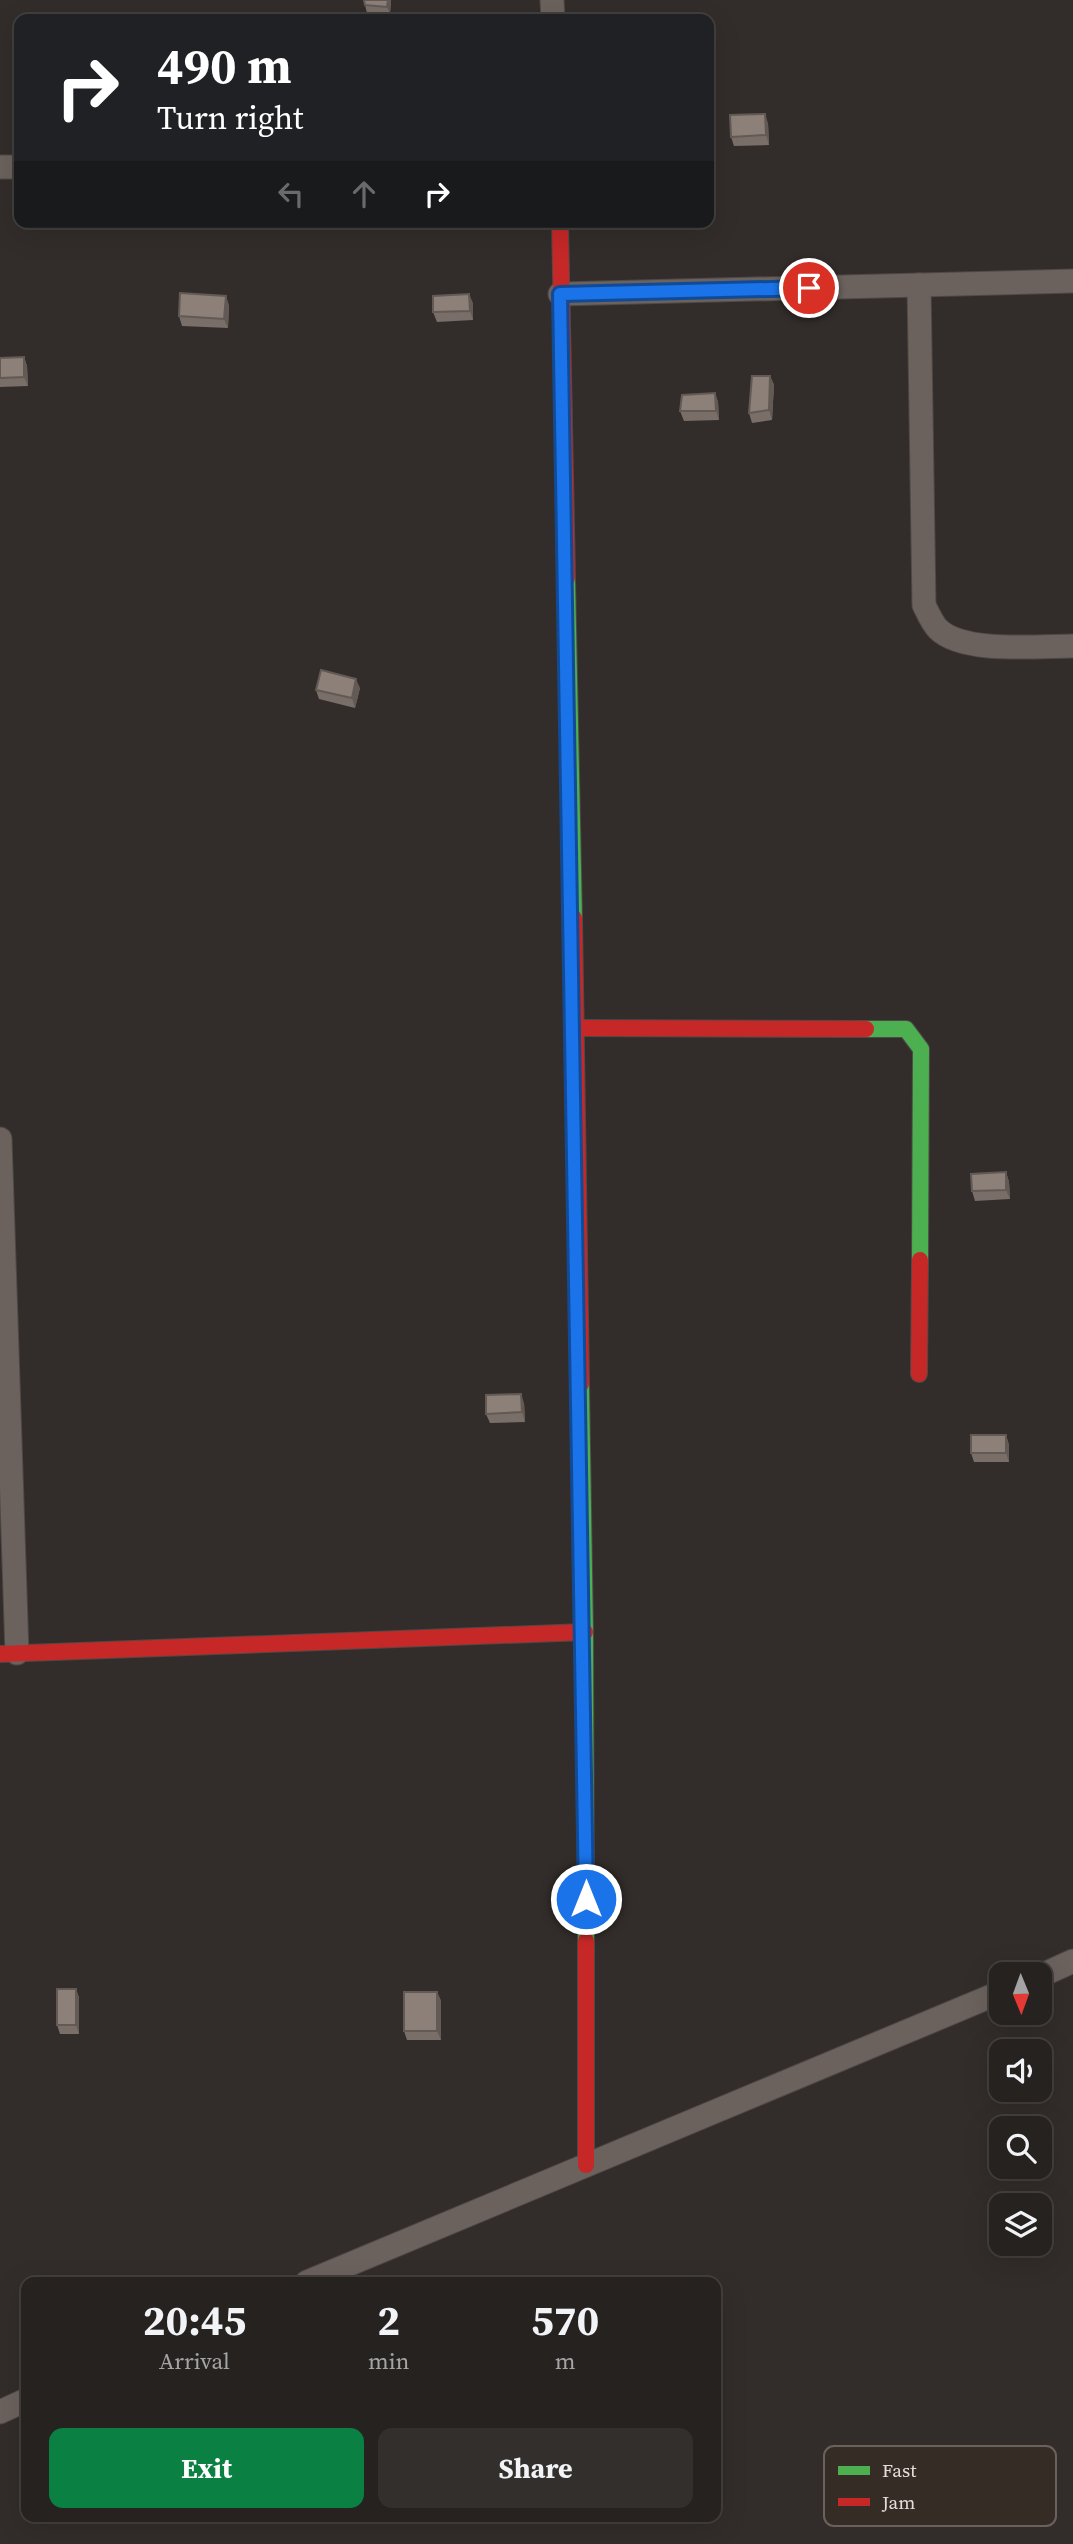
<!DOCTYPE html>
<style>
:root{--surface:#262220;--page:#322f2d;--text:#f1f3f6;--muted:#a4a4a5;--line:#423f3e;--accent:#0b8043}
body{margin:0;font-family:"Source Serif 4",serif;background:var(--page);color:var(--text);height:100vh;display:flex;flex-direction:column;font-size:26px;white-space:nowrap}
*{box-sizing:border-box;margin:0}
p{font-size:23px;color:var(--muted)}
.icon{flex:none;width:38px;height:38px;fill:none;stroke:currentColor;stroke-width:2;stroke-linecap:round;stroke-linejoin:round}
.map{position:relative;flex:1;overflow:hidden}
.details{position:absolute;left:21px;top:2277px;width:700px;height:245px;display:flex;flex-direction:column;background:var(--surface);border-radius:14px;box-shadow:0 7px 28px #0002,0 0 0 2px var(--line)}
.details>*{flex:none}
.hud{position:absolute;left:14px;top:14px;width:700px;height:214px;border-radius:14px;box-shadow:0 7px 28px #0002,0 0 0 2px var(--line);background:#202124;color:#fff;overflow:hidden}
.needle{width:46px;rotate:179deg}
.buttons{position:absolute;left:989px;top:1962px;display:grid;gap:14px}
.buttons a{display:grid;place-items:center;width:63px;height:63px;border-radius:14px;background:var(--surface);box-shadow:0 7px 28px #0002,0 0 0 2px var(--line);font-size:35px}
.pin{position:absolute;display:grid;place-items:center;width:60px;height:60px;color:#fff;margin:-30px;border:4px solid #fff;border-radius:50%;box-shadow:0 2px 7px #0007}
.me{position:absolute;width:77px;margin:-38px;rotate:0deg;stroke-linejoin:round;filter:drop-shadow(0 0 5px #0008)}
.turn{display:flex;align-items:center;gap:24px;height:147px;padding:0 28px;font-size:32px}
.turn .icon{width:91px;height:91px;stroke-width:2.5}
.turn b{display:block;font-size:49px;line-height:60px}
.lanes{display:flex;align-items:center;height:66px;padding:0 28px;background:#0003;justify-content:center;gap:35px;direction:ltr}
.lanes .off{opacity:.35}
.eta{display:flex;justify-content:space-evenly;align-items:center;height:119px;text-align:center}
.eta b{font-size:42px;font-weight:700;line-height:49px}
.action{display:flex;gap:14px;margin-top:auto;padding:14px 28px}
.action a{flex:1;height:80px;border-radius:14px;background:var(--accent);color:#fff;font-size:28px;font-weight:700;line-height:80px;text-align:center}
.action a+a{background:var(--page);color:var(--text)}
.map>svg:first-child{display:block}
</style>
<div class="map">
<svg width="1073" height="2544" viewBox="0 0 1073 2544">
<rect width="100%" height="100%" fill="#322d2a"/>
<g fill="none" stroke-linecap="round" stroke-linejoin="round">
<defs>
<g id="street">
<path d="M 552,0 L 553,19"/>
<path d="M 0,167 L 19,167"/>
<path d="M 919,285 L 924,605 C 928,613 932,623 938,629 C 963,654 1039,646 1073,646"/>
<path d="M 560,294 L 1073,281"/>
<path d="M 0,1139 L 17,1653"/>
<path d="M 1040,1976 L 1073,1961"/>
<path d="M 307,2282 L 1001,1992"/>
<path d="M 0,2412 L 26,2400"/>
</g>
<g id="fast">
<path d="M 567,578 L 574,918"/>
<path d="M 866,1029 L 906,1029 L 921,1049 L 920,1260"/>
<path d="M 581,1384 L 585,1632 L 586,1941"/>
</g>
<g id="jam">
<path d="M 560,222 L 567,578"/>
<path d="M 574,918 L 581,1384"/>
<path d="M 576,1028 L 866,1029"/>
<path d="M 919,1374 L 920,1260"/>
<path d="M 0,1654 L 585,1632"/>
<path d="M 586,1941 L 586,2165"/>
</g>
</defs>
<use href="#street" stroke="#4e4947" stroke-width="25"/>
<use href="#fast" stroke="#4e4947" stroke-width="18"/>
<use href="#jam" stroke="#4e4947" stroke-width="18"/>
<use href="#street" stroke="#6b625d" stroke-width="23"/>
<use href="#fast" stroke="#4caf50" stroke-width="16"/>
<use href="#jam" stroke="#c62828" stroke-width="16"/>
</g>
<g fill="#796e68">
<path d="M 391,0 L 390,14 L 367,13 L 365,5 Z"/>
<path d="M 768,123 L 769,145 L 734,146 L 731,137 Z"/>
<path d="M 473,303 L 473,320 L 437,322 L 433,312 Z"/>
<path d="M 229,305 L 228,328 L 182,326 L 179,316 Z"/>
<path d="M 24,357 L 27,366 L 28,386 L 0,387 L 0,358 Z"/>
<path d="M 770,376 L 774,385 L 772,420 L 752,423 L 749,413 Z"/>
<path d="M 715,393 L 718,402 L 719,420 L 684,421 L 680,411 Z"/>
<path d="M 360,688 L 355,708 L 319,699 L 316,690 Z"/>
<path d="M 1006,1172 L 1009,1182 L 1010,1199 L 975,1201 L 972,1191 Z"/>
<path d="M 524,1403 L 525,1422 L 490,1423 L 486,1414 Z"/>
<path d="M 1006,1435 L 1009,1445 L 1009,1462 L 974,1462 L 971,1453 Z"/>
<path d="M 76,1989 L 79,1998 L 79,2034 L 60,2034 L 57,2025 Z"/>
<path d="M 437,1992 L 441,2001 L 441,2040 L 407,2040 L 404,2031 Z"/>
</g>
<g fill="#635a55">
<path d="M 388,0 L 391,0 L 390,14 L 387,7 Z"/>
<path d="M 765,114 L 768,123 L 769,145 L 766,135 Z"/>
<path d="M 469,294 L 473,303 L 473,320 L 470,311 Z"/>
<path d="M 226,296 L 229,305 L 228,328 L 224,319 Z"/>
<path d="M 24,357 L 27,366 L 28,386 L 24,377 Z"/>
<path d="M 770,376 L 774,385 L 772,420 L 769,410 Z"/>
<path d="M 715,393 L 718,402 L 719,420 L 716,411 Z"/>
<path d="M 356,679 L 360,688 L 355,708 L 352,698 Z"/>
<path d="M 1006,1172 L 1009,1182 L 1010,1199 L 1006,1190 Z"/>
<path d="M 521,1394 L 524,1403 L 525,1422 L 522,1412 Z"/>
<path d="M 1006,1435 L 1009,1445 L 1009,1462 L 1006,1453 Z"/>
<path d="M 76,1989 L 79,1998 L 79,2034 L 76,2025 Z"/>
<path d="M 437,1992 L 441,2001 L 441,2040 L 437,2031 Z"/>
</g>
<g fill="#8d8079" stroke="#635a55" stroke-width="2">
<path d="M 364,0 L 388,0 L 387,7 L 365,5 Z"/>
<path d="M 765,114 L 766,135 L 731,137 L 730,115 Z"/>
<path d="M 180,293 L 226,296 L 224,319 L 179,316 Z"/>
<path d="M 469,294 L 470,311 L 433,312 L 433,296 Z"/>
<path d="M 24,357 L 24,377 L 0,378 L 0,358 Z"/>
<path d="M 752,376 L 770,376 L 769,410 L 749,413 Z"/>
<path d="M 715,393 L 716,411 L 680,411 L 682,395 Z"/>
<path d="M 321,670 L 356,679 L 352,698 L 316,690 Z"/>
<path d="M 1006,1172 L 1006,1190 L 972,1191 L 971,1174 Z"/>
<path d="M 521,1394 L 522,1412 L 486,1414 L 486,1395 Z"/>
<rect x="971" y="1435" width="35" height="18"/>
<rect x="57" y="1989" width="19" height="36"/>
<rect x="404" y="1992" width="33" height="39"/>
</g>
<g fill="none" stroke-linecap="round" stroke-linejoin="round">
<defs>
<path id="route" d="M 586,1899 C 582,1364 573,829 560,294 L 809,288"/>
</defs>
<use href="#route" stroke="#114b97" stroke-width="18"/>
<use href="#route" stroke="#1a73e8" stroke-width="12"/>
</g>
<rect x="824" y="2446" width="232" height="80" rx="10" fill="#352c26" stroke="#6a615c" stroke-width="2"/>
<rect x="838" y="2466" width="32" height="9" fill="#4caf50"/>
<rect x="838" y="2498" width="32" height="8" fill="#c62828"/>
<g font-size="19" fill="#e4ddda">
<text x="882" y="2477">Fast</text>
<text x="882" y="2509">Jam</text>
</g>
</svg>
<div class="buttons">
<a><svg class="needle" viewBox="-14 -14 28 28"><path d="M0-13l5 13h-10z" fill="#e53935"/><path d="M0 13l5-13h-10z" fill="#a4a4a5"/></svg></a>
<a><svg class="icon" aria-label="sound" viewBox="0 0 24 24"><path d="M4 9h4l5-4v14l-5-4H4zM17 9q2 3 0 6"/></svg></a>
<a><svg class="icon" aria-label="search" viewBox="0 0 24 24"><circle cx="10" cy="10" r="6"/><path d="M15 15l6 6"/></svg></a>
<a><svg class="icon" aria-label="layers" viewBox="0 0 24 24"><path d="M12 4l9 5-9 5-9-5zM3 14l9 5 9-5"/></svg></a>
</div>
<div class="pin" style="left:809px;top:288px;background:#d93025"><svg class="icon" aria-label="arrive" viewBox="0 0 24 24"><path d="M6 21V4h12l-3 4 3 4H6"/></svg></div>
<svg class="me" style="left:586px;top:1899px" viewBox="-20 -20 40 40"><circle r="17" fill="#1a73e8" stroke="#fff" stroke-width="3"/><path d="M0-11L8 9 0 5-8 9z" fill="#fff"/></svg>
<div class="hud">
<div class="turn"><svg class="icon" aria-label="right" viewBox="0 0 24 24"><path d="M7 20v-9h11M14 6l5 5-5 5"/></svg><div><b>490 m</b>Turn right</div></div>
<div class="lanes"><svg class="icon off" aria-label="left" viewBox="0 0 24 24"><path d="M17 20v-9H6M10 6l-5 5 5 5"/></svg><svg class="icon off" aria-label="ahead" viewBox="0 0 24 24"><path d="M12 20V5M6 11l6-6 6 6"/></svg><svg class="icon" aria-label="right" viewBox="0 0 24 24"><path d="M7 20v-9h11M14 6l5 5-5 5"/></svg></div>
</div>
<section class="details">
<div class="eta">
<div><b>20:45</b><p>Arrival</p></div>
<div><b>2</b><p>min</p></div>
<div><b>570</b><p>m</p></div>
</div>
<div class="action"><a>Exit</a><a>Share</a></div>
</section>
</div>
